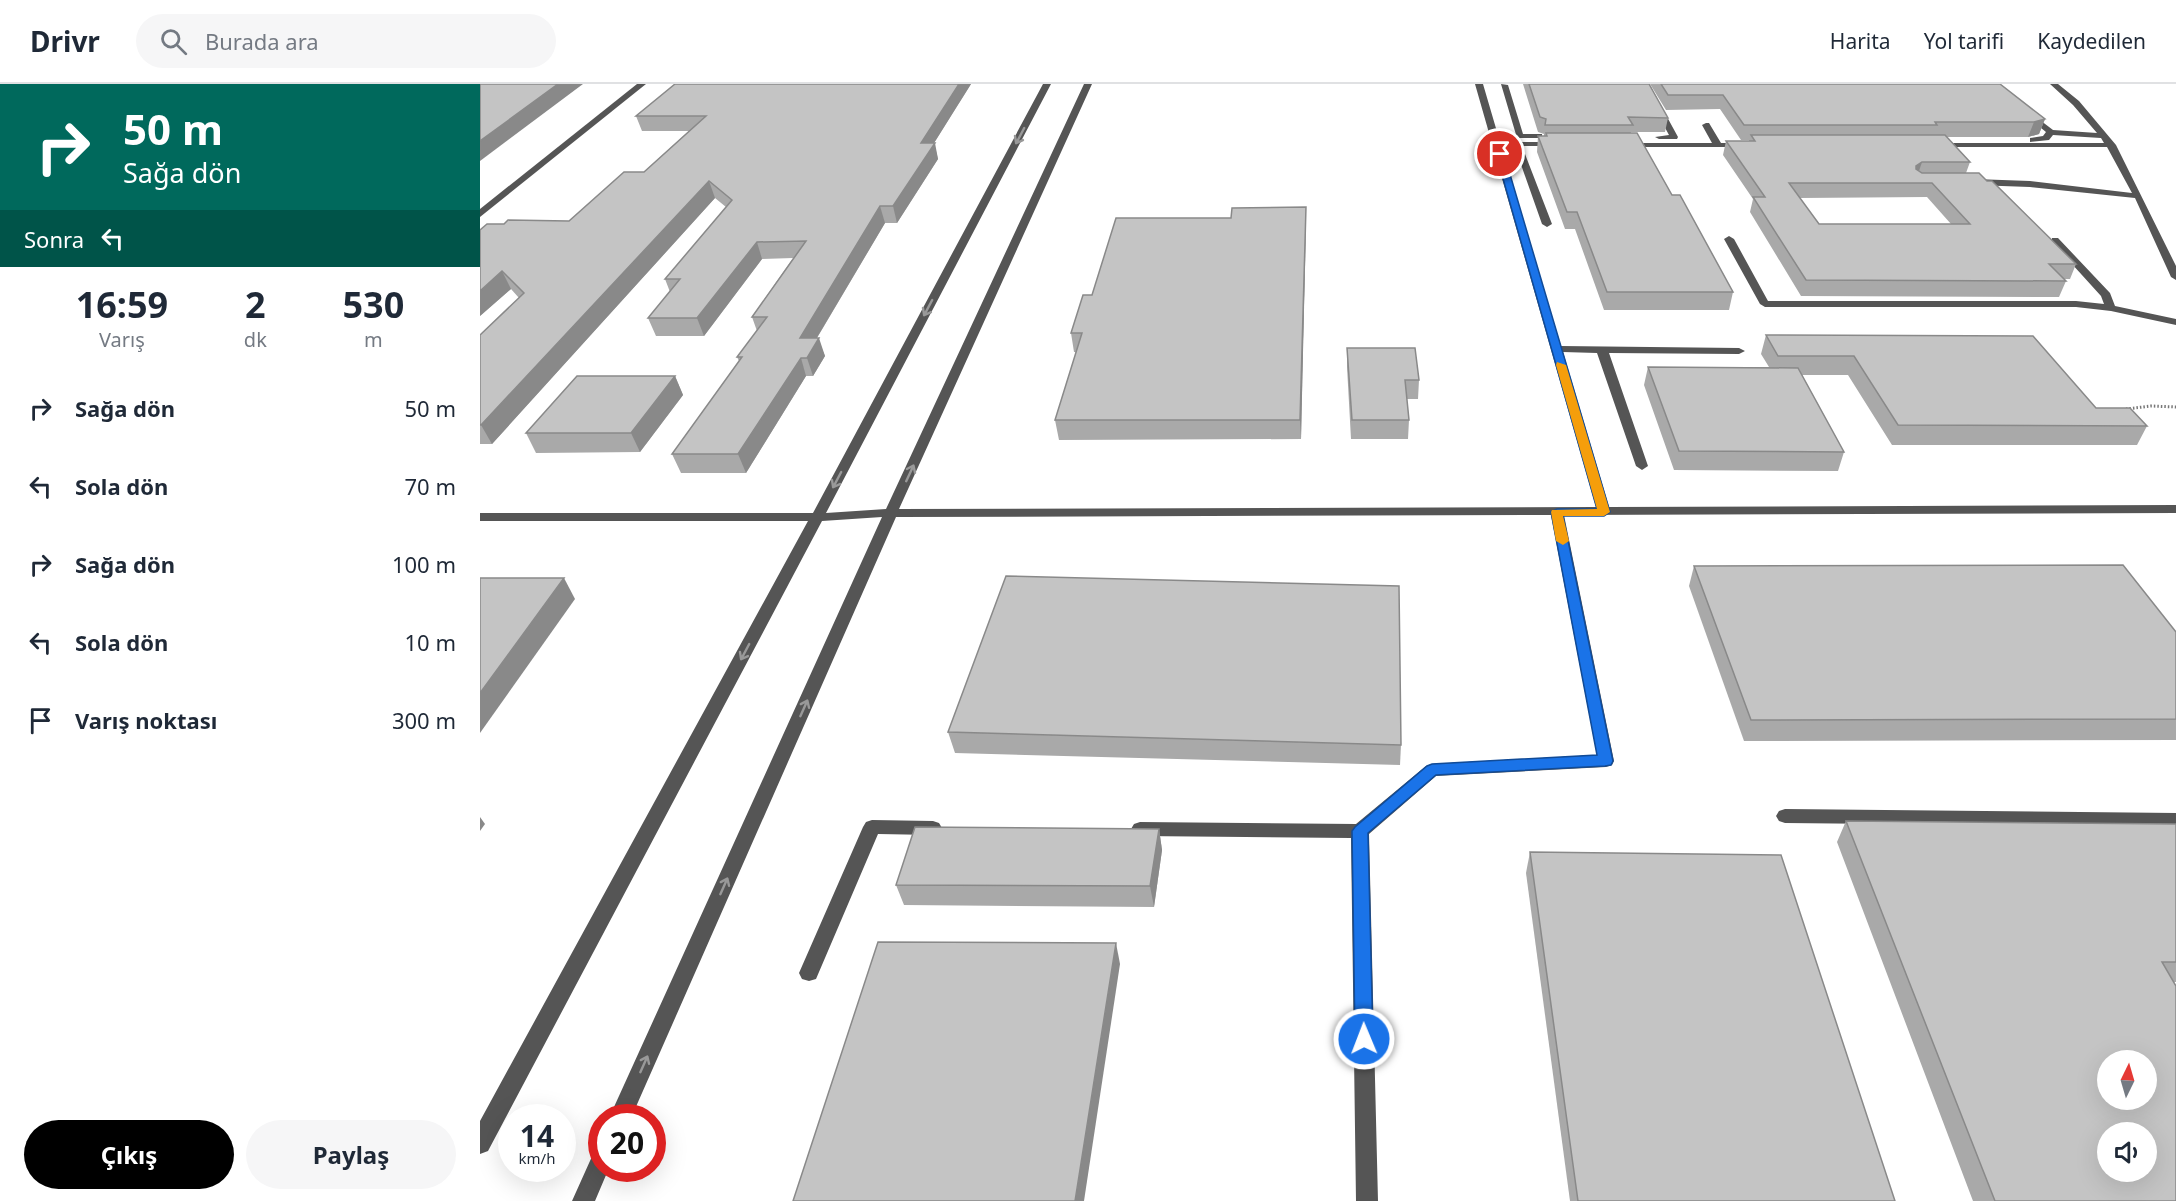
<!DOCTYPE html>
<html lang="tr">
<meta charset="utf-8">
<style>
:root{--surface:#fff;--page:#f6f6f7;--text:#1f2937;--muted:#747a83;--line:#e0e1e3;--accent:#000}
body{margin:0;font-family:"Noto Sans",sans-serif;background:var(--page);color:var(--text);height:100vh;display:flex;flex-direction:column;font-size:22px;white-space:nowrap}
*{box-sizing:border-box;margin:0}
p{font-size:20px;color:var(--muted)}
.icon{flex:none;width:33px;height:33px;fill:none;stroke:currentColor;stroke-width:2;stroke-linecap:round;stroke-linejoin:round}
.map{position:relative;flex:1;overflow:hidden}
.panel{display:flex;flex-direction:column;background:var(--surface);width:480px}
.panel>*{flex:none}
.top-card{background:#00695c;color:#fff;overflow:hidden}
.needle{width:39px;rotate:5deg}
.buttons{position:absolute;left:1617px;top:966px;display:grid;gap:12px}
.buttons a{display:grid;place-items:center;width:60px;height:60px;border-radius:50%;background:var(--surface);box-shadow:0 6px 24px #0002;font-size:30px}
.speed{position:absolute;left:18px;top:1020px;display:flex;gap:12px;font-size:30px;font-weight:700;text-align:center}
.speed>*{display:grid;place-content:center;width:78px;height:78px;border-radius:50%;background:var(--surface);box-shadow:0 6px 24px #0002;line-height:1}
.speed small{font-size:15px;font-weight:400}
.speed .limit{border:9px solid #d22;background:#fff;color:#111}
.pin{position:absolute;display:grid;place-items:center;width:51px;height:51px;color:#fff;margin:-26px;border:3px solid #fff;border-radius:50%;box-shadow:0 2px 6px #0007}
.me{position:absolute;width:66px;margin:-33px;rotate:359deg;stroke-linejoin:round;filter:drop-shadow(0 0 4px #0008)}
.turn{display:flex;align-items:center;gap:21px;height:126px;padding:0 24px;font-size:27px}
.turn .icon{width:78px;height:78px;stroke-width:2.5}
.turn b{display:block;font-size:42px;line-height:51px}
.then{display:flex;align-items:center;height:57px;padding:0 24px;background:#0003;gap:12px;font-size:22px}
.eta{display:flex;justify-content:space-evenly;align-items:center;height:102px;text-align:center}
.eta b{font-size:36px;font-weight:700;line-height:42px}
.cta{display:flex;gap:12px;margin-top:auto;padding:12px 24px}
.cta a{flex:1;height:69px;border-radius:36px;background:var(--accent);color:#fff;font-size:24px;font-weight:700;line-height:69px;text-align:center}
.cta a+a{background:var(--page);color:var(--text)}
ul{padding:0;list-style:none}
li{display:flex;align-items:center;gap:18px;height:78px;padding:0 24px}
li div{flex:1}
li b{display:block;font-size:22px}
li em{font-style:normal}
header{display:flex;align-items:center;gap:36px;box-sizing:border-box;height:84px;padding:0 30px;background:var(--surface);border-bottom:2px solid var(--line)}
header strong{font-size:28px}
nav{display:flex;gap:33px;margin-inline-start:auto;font-size:21px}
.search{width:420px;height:54px;background:var(--page);display:flex;align-items:center;gap:15px;box-sizing:border-box;padding:0 21px;border-radius:33px;color:var(--muted);font-size:22px}
main{display:flex;flex:1;min-height:0}
.map>svg:first-child{display:block}
</style>
<header>
<strong>Drivr</strong>
<div class="search"><svg class="icon" aria-label="search" viewBox="0 0 24 24"><circle cx="10" cy="10" r="6"/><path d="M15 15l6 6"/></svg>Burada ara</div>
<nav><a>Harita</a><a>Yol tarifi</a><a>Kaydedilen</a></nav>
</header>
<main>
<section class="panel">
<div class="top-card">
<div class="turn"><svg class="icon" aria-label="right" viewBox="0 0 24 24"><path d="M7 20v-9h11M14 6l5 5-5 5"/></svg><div><b>50 m</b>Sağa dön</div></div>
<div class="then">Sonra<svg class="icon" aria-label="left" viewBox="0 0 24 24"><path d="M17 20v-9H6M10 6l-5 5 5 5"/></svg></div>
</div>
<div class="eta">
<div><b>16:59</b><p>Varış</p></div>
<div><b>2</b><p>dk</p></div>
<div><b>530</b><p>m</p></div>
</div>
<ul>
<li><svg class="icon" aria-label="right" viewBox="0 0 24 24"><path d="M7 20v-9h11M14 6l5 5-5 5"/></svg><div><b>Sağa dön</b></div><em>50 m</em></li>
<li><svg class="icon" aria-label="left" viewBox="0 0 24 24"><path d="M17 20v-9H6M10 6l-5 5 5 5"/></svg><div><b>Sola dön</b></div><em>70 m</em></li>
<li><svg class="icon" aria-label="right" viewBox="0 0 24 24"><path d="M7 20v-9h11M14 6l5 5-5 5"/></svg><div><b>Sağa dön</b></div><em>100 m</em></li>
<li><svg class="icon" aria-label="left" viewBox="0 0 24 24"><path d="M17 20v-9H6M10 6l-5 5 5 5"/></svg><div><b>Sola dön</b></div><em>10 m</em></li>
<li><svg class="icon" aria-label="arrive" viewBox="0 0 24 24"><path d="M6 21V4h12l-3 4 3 4H6"/></svg><div><b>Varış noktası</b></div><em>300 m</em></li>
</ul>
<div class="cta"><a>Çıkış</a><a>Paylaş</a></div>
</section>
<div class="map">
<svg width="1696" height="1117" viewBox="0 0 1696 1117">
<rect width="100%" height="100%" fill="#fff"/>
<g fill="none" stroke-linecap="round" stroke-linejoin="round">
<path stroke="#777" stroke-width="3" stroke-dasharray="1.5 2" stroke-linecap="butt" d="M 1646,325 L 1671,322 L 1696,323"/>
<g fill="#555" fill-rule="evenodd">
<path d="M 157,0 L 166,0 L 0,133 L 0,125 Z"/>
<path d="M 563,0 L 571,0 L 346,429 L 406,425 L 604,0 L 612,0 L 419,425 L 1116,423 L 995,0 L 1003,0 L 1020,58 L 1077,58 L 1081,60 L 1077,62 L 1021,62 L 1023,68 L 1041,68 L 1045,70 L 1072,140 L 1067,143 L 1062,140 L 1038,72 L 1024,72 L 1081,262 L 1259,264 L 1265,267 L 1259,270 L 1129,269 L 1168,382 L 1162,386 L 1156,382 L 1117,269 L 1083,268 L 1129,423 L 1696,421 L 1696,429 L 1084,431 L 1134,677 L 1132,681 L 1126,683 L 956,692 L 889,750 L 898,1117 L 876,1117 L 871,754 L 660,752 L 654,750 L 651,745 L 654,740 L 660,738 L 876,740 L 946,682 L 952,680 L 1117,671 L 1071,431 L 416,433 L 151,1034 L 129,1034 L 402,433 L 342,437 L 8,1067 L 0,1070 L 0,1037 L 328,437 L 0,437 L 0,429 L 333,429 Z"/>
<path d="M 1021,0 L 1028,1 L 1043,50 L 1062,50 L 1062,54 L 1037,54 Z"/>
<path d="M 1161,0 L 1169,0 L 1198,53 L 1197,55 L 1179,55 L 1175,53 L 1189,51 Z"/>
<path d="M 1570,0 L 1578,0 L 1599,17 L 1636,61 L 1696,182 L 1696,196 L 1691,193 L 1655,114 L 1550,103 L 1494,101 L 1490,98 L 1494,95 L 1550,97 L 1652,109 L 1627,63 L 1455,63 L 1451,61 L 1455,59 L 1624,59 L 1621,54 L 1573,51 L 1569,56 L 1550,58 L 1550,54 L 1563,52 L 1566,48 L 1545,31 L 1544,29 L 1548,27 L 1573,46 L 1617,49 L 1593,21 Z"/>
<path d="M 1226,39 L 1229,39 L 1241,59 L 1266,59 L 1270,61 L 1266,63 L 1143,63 L 1139,61 L 1143,59 L 1232,59 L 1222,41 Z"/>
<path d="M 1249,152 L 1254,155 L 1288,217 L 1596,217 L 1624,220 L 1621,212 L 1572,158 L 1572,154 L 1578,154 L 1630,209 L 1635,222 L 1696,235 L 1696,241 L 1631,227 L 1596,223 L 1285,223 L 1280,220 L 1244,155 Z"/>
<path d="M 1305,725 L 1696,729 L 1696,743 L 1305,739 L 1299,737 L 1296,732 L 1299,727 Z"/>
<path d="M 392,736 L 453,737 L 459,739 L 462,744 L 459,749 L 453,751 L 398,750 L 336,895 L 329,897 L 322,895 L 319,889 L 383,743 L 386,738 Z"/>
<path d="M 122,1065 L 122,1084 L 129,1084 L 115,1117 L 92,1117 L 114,1068 Z"/>
</g>
</g>
<g fill="#a9a9a9" fill-rule="evenodd">
<path d="M 195,0 L 491,0 L 454,59 L 458,75 L 417,139 L 405,139 L 337,254 L 345,272 L 333,292 L 326,292 L 266,389 L 201,389 L 192,370 L 259,277 L 257,273 L 277,247 L 272,233 L 313,174 L 282,175 L 224,252 L 176,252 L 168,234 L 190,208 L 185,195 L 246,123 L 235,114 L 12,360 L 0,360 L 0,251 L 39,214 L 31,205 L 0,232 L 24,140 L 89,137 L 164,88 L 209,47 L 162,47 L 156,32 Z"/>
<path d="M 1043,0 L 1169,0 L 1188,34 L 1185,48 L 1151,48 L 1151,49 L 1253,208 L 1249,226 L 1124,226 L 1095,145 L 1085,145 L 1057,68 L 1058,52 L 1064,52 L 1064,50 L 1058,48 Z"/>
<path d="M 1170,0 L 1520,0 L 1565,35 L 1559,50 L 1548,53 L 1467,53 L 1490,78 L 1486,89 L 1507,97 L 1596,180 L 1590,195 L 1584,195 L 1586,197 L 1579,213 L 1321,212 L 1270,128 L 1273,115 L 1243,71 L 1246,57 L 1269,57 L 1269,56 L 1261,56 L 1240,25 L 1186,26 ZM 1447,113 L 1471,140 L 1339,140 L 1320,114 Z"/>
<path d="M 826,123 L 821,355 L 579,356 L 575,336 L 596,268 L 594,268 L 591,249 L 612,211 L 751,134 Z"/>
<path d="M 1286,251 L 1616,324 L 1667,342 L 1657,361 L 1412,361 L 1368,291 L 1322,291 L 1364,368 L 1358,387 L 1194,386 L 1164,301 L 1168,283 L 1289,283 L 1281,270 Z"/>
<path d="M 867,264 L 939,296 L 938,315 L 927,315 L 929,336 L 928,355 L 871,355 L 867,283 Z"/>
<path d="M 195,292 L 203,311 L 160,368 L 56,369 L 46,349 Z"/>
<path d="M 1214,482 L 1696,548 L 1696,656 L 1264,657 L 1209,502 Z"/>
<path d="M 468,648 L 921,661 L 920,681 L 475,669 Z"/>
<path d="M 1366,737 L 1696,740 L 1696,898 L 1694,898 L 1696,1117 L 1493,1117 L 1357,758 Z"/>
<path d="M 679,745 L 682,766 L 674,823 L 424,821 L 416,801 Z"/>
<path d="M 1050,768 L 1415,1117 L 1090,1117 L 1046,789 Z"/>
</g>
<g fill="#898989">
<path d="M 78,0 L 103,0 L 0,77 L 0,57 Z"/>
<path d="M 479,0 L 491,0 L 444,75 L 441,59 Z"/>
<path d="M 1565,35 L 1559,50 L 1548,53 L 1554,38 Z"/>
<path d="M 455,59 L 458,75 L 417,139 L 413,122 Z"/>
<path d="M 1442,78 L 1437,93 L 1436,82 Z"/>
<path d="M 229,97 L 235,114 L 12,360 L 1,341 Z"/>
<path d="M 400,122 L 405,139 L 326,272 L 320,254 Z"/>
<path d="M 826,123 L 826,140 L 821,355 L 820,336 Z"/>
<path d="M 277,158 L 282,175 L 224,252 L 217,234 Z"/>
<path d="M 22,187 L 31,205 L 0,232 L 0,207 Z"/>
<path d="M 339,254 L 345,272 L 333,292 L 327,274 Z"/>
<path d="M 321,274 L 326,292 L 266,389 L 258,370 Z"/>
<path d="M 195,292 L 203,311 L 160,368 L 151,349 Z"/>
<path d="M 84,494 L 95,515 L 0,649 L 0,609 Z"/>
<path d="M 0,733 L 5,740 L 0,747 Z"/>
<path d="M 679,745 L 682,766 L 674,823 L 670,802 Z"/>
<path d="M 636,859 L 640,880 L 604,1117 L 595,1117 Z"/>
</g>
<g fill="#c4c4c4" stroke="#898989" stroke-width="1.5" fill-rule="evenodd">
<path d="M 0,0 L 78,0 L 0,57 Z"/>
<path d="M 195,0 L 479,0 L 441,59 L 455,59 L 413,122 L 400,122 L 320,254 L 339,254 L 327,274 L 321,274 L 258,370 L 192,370 L 262,273 L 257,273 L 287,233 L 272,233 L 326,157 L 277,158 L 217,234 L 168,234 L 200,195 L 185,195 L 252,116 L 229,97 L 1,341 L 0,341 L 0,251 L 44,209 L 22,187 L 0,207 L 0,146 L 7,140 L 24,140 L 28,136 L 89,137 L 144,88 L 164,88 L 226,32 L 156,32 Z"/>
<path d="M 1049,0 L 1169,0 L 1188,34 L 1148,33 L 1153,41 L 1065,41 L 1066,35 L 1060,33 Z"/>
<path d="M 1181,0 L 1520,0 L 1565,35 L 1554,38 L 1455,38 L 1457,41 L 1264,41 L 1243,11 L 1188,11 Z"/>
<path d="M 1066,49 L 1157,49 L 1192,111 L 1200,111 L 1253,208 L 1127,208 L 1097,128 L 1087,128 L 1058,52 L 1067,52 Z"/>
<path d="M 1271,51 L 1465,51 L 1490,78 L 1442,78 L 1436,82 L 1436,85 L 1442,89 L 1499,89 L 1507,97 L 1512,97 L 1596,180 L 1569,180 L 1586,197 L 1326,196 L 1273,113 L 1285,113 L 1246,57 L 1275,57 ZM 1309,99 L 1452,99 L 1490,140 L 1339,140 Z"/>
<path d="M 826,123 L 820,336 L 575,336 L 602,249 L 591,249 L 603,211 L 612,211 L 636,134 L 751,134 L 752,124 Z"/>
<path d="M 1286,251 L 1553,252 L 1616,324 L 1650,324 L 1667,342 L 1418,341 L 1374,272 L 1298,272 Z"/>
<path d="M 867,264 L 935,264 L 939,296 L 925,296 L 929,336 L 872,336 Z"/>
<path d="M 1168,283 L 1318,284 L 1364,368 L 1199,367 Z"/>
<path d="M 97,292 L 195,292 L 151,349 L 46,349 Z"/>
<path d="M 1643,481 L 1696,548 L 1696,635 L 1271,636 L 1214,482 Z"/>
<path d="M 526,492 L 919,502 L 921,661 L 468,648 Z"/>
<path d="M 0,494 L 84,494 L 0,609 Z"/>
<path d="M 1366,737 L 1696,740 L 1696,878 L 1682,878 L 1696,902 L 1696,1117 L 1515,1117 ZM 1628,976 L 1666,976 L 1666,1016 L 1628,1016 ZM 1628,1048 L 1666,1048 L 1666,1088 L 1628,1088 Z"/>
<path d="M 435,743 L 679,745 L 670,802 L 416,801 Z"/>
<path d="M 1050,768 L 1301,771 L 1415,1117 L 1098,1117 Z"/>
<path d="M 398,858 L 636,859 L 595,1117 L 313,1117 Z"/>
</g>
<defs><path id="oneway-shaft" d="M-6 0H5M1.5-3L5.5 0L1.5 3" fill="none" stroke-width="1.6" stroke-linecap="round" stroke-linejoin="round" transform="scale(1.5)"/></defs>
<g stroke="#999">
<use href="#oneway-shaft" transform="translate(540 52) rotate(118)"/>
<use href="#oneway-shaft" transform="translate(448 224) rotate(118)"/>
<use href="#oneway-shaft" transform="translate(430 389) rotate(-65)"/>
<use href="#oneway-shaft" transform="translate(357 396) rotate(118)"/>
<use href="#oneway-shaft" transform="translate(265 568) rotate(118)"/>
<use href="#oneway-shaft" transform="translate(324 624) rotate(-66)"/>
<use href="#oneway-shaft" transform="translate(244 802) rotate(-66)"/>
<use href="#oneway-shaft" transform="translate(164 980) rotate(-66)"/>
</g>
<path fill="#1a73e8" stroke="#114b97" stroke-width="1.5" d="M 1020,68 L 1024,70 L 1130,428 L 1124,432 L 1083,432 L 1133,677 L 1131,681 L 1125,682 L 956,691 L 888,749 L 893,955 L 891,961 L 884,964 L 878,961 L 875,955 L 872,747 L 875,743 L 947,682 L 952,680 L 1117,671 L 1071,428 L 1077,425 L 1117,425 L 1016,70 Z"/>
<path fill="#f59e0b" d="M 1077,278 L 1086,281 L 1130,428 L 1124,432 L 1083,432 L 1089,457 L 1083,461 L 1076,457 L 1071,428 L 1072,426 L 1117,425 L 1076,281 Z"/>
</svg>
<div class="buttons">
<a><svg class="needle" viewBox="-14 -14 28 28"><path d="M0-13l5 13h-10z" fill="#e53935"/><path d="M0 13l5-13h-10z" fill="#747a83"/></svg></a>
<a><svg class="icon" aria-label="sound" viewBox="0 0 24 24"><path d="M4 9h4l5-4v14l-5-4H4zM17 9q2 3 0 6"/></svg></a>
</div>
<div class="speed"><div>14<small>km/h</small></div><div class="limit">20</div></div>
<div class="pin" style="left:1020px;top:70px;background:#d93025"><svg class="icon" aria-label="arrive" viewBox="0 0 24 24"><path d="M6 21V4h12l-3 4 3 4H6"/></svg></div>
<svg class="me" style="left:884px;top:955px" viewBox="-20 -20 40 40"><circle r="17" fill="#1a73e8" stroke="#fff" stroke-width="3"/><path d="M0-11L8 9 0 5-8 9z" fill="#fff"/></svg>
</div>
</main>
